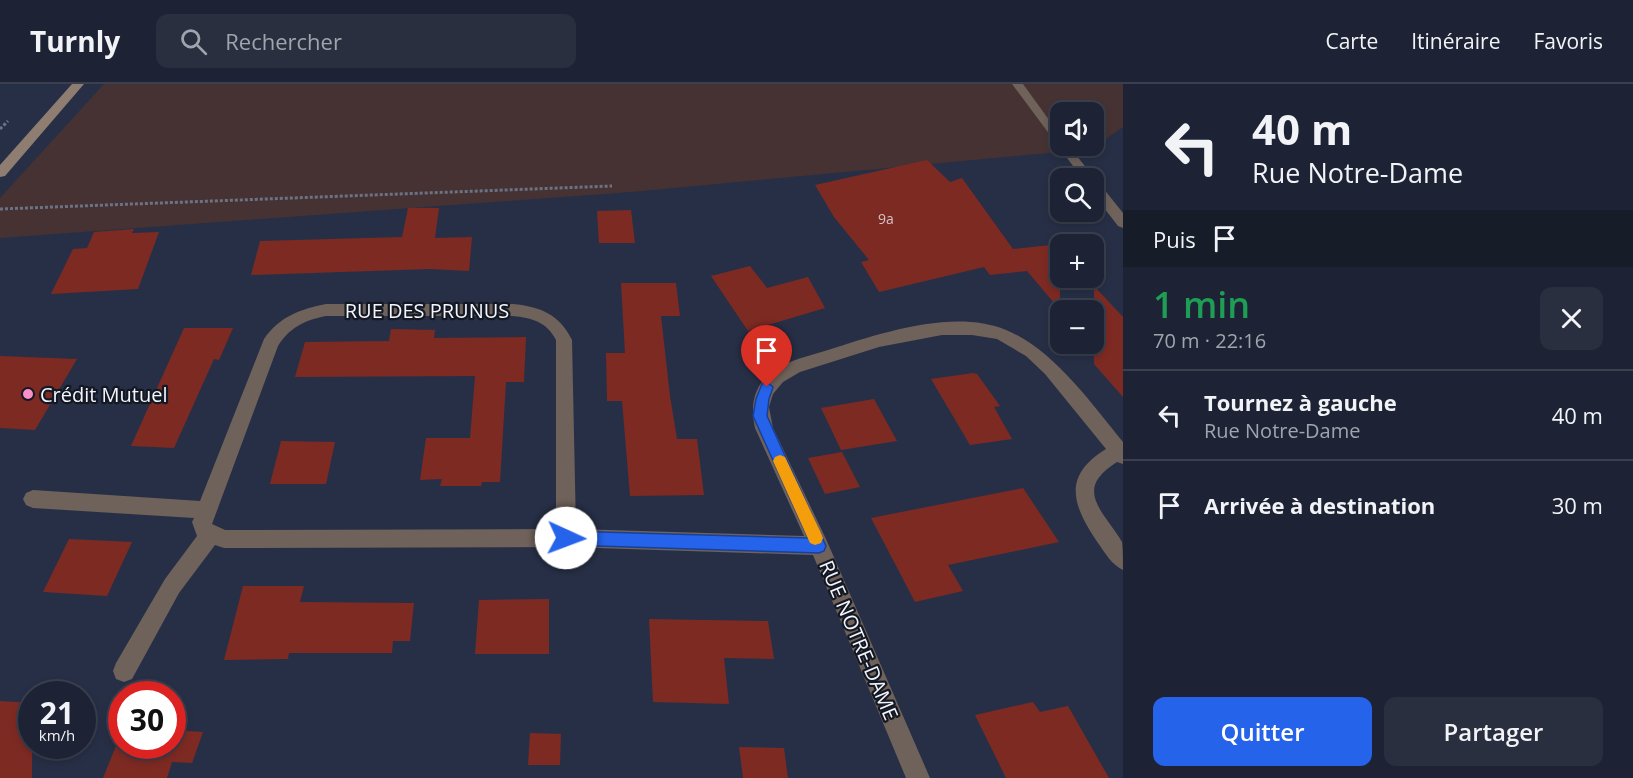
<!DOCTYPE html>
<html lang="fr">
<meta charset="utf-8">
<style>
:root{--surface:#1d2334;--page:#2a2f40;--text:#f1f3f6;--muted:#a0a4ac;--line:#3b404f;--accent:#2563eb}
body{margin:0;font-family:"Open Sans",sans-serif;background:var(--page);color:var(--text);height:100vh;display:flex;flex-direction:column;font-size:22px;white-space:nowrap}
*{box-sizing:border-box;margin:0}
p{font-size:20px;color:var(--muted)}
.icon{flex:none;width:33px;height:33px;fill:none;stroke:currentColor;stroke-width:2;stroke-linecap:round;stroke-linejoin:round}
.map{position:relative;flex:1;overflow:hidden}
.drawer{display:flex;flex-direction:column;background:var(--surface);width:510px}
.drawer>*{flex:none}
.banner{background:#1d2334;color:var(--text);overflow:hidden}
.tools{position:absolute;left:1050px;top:18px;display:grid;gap:12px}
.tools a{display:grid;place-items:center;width:54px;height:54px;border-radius:12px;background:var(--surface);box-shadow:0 3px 9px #0003,0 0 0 2px var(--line);font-size:30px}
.speed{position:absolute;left:18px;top:597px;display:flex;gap:12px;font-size:30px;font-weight:700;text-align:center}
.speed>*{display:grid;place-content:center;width:78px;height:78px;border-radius:50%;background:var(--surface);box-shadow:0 3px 9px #0003,0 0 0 2px var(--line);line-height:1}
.speed small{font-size:15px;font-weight:400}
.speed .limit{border:9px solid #d22;background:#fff;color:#111}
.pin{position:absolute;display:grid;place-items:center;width:51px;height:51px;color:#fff;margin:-62px -26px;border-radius:50% 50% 50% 0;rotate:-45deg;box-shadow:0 0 6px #0007}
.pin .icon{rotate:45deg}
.me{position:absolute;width:66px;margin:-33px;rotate:92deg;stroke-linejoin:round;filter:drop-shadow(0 0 4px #0008)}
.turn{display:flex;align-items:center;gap:21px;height:126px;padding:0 30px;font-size:27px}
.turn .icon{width:78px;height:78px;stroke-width:2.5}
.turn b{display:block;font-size:42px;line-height:51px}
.then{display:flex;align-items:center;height:57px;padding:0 30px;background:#0003;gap:12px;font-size:22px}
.round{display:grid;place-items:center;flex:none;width:63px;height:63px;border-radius:12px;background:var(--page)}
.headline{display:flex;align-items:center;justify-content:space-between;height:102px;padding:0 30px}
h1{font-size:36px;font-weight:600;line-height:45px;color:#1e9e55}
.button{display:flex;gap:12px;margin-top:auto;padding:12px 30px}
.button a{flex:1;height:69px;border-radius:12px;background:var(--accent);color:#fff;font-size:24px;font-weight:600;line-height:69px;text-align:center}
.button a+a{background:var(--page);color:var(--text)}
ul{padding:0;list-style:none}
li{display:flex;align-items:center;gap:18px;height:90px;padding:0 30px;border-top:2px solid var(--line)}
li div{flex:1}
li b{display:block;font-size:22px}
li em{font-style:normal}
header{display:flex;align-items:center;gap:36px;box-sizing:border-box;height:84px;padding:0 30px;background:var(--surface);border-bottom:2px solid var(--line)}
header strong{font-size:28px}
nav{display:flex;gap:33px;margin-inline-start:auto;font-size:21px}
.search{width:420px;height:54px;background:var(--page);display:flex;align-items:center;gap:15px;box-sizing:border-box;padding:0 21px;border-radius:12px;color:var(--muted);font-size:22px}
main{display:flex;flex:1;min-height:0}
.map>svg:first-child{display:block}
</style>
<header>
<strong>Turnly</strong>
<div class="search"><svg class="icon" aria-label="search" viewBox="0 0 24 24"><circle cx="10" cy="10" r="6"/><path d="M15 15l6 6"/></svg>Rechercher</div>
<nav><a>Carte</a><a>Itinéraire</a><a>Favoris</a></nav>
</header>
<main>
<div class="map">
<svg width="1123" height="694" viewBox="0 0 1123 694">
<rect width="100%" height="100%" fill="#272f46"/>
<path fill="#463233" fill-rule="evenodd" d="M 104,0 L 1123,0 L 1123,43 L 1091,65 L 631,108 L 0,154 L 0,114 ZM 1060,28 L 1094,28 L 1094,62 L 1060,62 Z"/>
<g fill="#7d2a23">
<path d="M 927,76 L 950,98 L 962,94 L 1013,165 L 1060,160 L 1060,226 L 1027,187 L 990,191 L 984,183 L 879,208 L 861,178 L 869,176 L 834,133 L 815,101 Z"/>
<path d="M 408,124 L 439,124 L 435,154 L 472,153 L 469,187 L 430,185 L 251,191 L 260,157 L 402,153 Z"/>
<path d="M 631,126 L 635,159 L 599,159 L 597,127 Z"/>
<path d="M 134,145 L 132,149 L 159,148 L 138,205 L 51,210 L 73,165 L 87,164 L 94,148 Z"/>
<path d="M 750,182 L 767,204 L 808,193 L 825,224 L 748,247 L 711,192 Z"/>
<path d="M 621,199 L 676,199 L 680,232 L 661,232 L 670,312 L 677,355 L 697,355 L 704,411 L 630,412 L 622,317 L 607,317 L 606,269 L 625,269 Z"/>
<path d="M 1094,202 L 1123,233 L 1123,313 L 1094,280 Z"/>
<path d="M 184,244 L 233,244 L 219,276 L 214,275 L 174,364 L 131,362 Z"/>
<path d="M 391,245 L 435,246 L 434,254 L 526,253 L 524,298 L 506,298 L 500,398 L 482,398 L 481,402 L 440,402 L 442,395 L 420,396 L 426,354 L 470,354 L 475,292 L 295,293 L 305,258 L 389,257 Z"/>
<path d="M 0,272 L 77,275 L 35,346 L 0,344 Z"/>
<path d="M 973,289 L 977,290 L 1000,322 L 994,323 L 1012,355 L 970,361 L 931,295 Z"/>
<path d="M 874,315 L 897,357 L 841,366 L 821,324 Z"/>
<path d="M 281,357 L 335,358 L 326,400 L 270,400 Z"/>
<path d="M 842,368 L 860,403 L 825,410 L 808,374 Z"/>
<path d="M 1023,404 L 1059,458 L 948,481 L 963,507 L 915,518 L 871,434 Z"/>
<path d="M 69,455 L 132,458 L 107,512 L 43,508 Z"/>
<path d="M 243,502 L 304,502 L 300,518 L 414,519 L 410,557 L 393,557 L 392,569 L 289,569 L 288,575 L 224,576 Z"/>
<path d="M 549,515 L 549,570 L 475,570 L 479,516 Z"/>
<path d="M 649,535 L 768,537 L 774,575 L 724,574 L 729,620 L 653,618 Z"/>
<path d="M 0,617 L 32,619 L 32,694 L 0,694 Z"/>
<path d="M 1033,618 L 1040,628 L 1068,622 L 1109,694 L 1006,694 L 975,631 Z"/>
<path d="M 172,646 L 203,648 L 192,679 L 172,678 L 167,694 L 103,694 L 122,647 L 122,662 L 172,662 Z"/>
<path d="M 530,649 L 561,650 L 560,681 L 528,681 Z"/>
<path d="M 739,663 L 784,664 L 788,694 L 743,694 Z"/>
</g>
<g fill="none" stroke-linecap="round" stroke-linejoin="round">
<g stroke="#6b7284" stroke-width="3" stroke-dasharray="3 2" stroke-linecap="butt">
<path d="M 0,45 L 8,37"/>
<path d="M 0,125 L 612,102"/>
</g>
<path fill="#6e625a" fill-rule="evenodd" d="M 1012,0 L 1023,0 L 1060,51 L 1060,62 L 1069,62 L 1092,91 L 1094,94 L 1094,95 L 1082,94 Z"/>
<g fill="#6e625a" fill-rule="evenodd">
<path d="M 1094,98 L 1099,99 L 1123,129 L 1123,144 L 1118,142 L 1094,111 Z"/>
<path d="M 326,220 L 513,220 C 541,223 559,230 572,256 L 576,445 L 804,452 L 755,344 C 751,325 752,308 766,293 C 782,277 806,273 828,266 C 879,250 953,224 1006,246 C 1053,265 1091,319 1123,358 L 1123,380 L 1117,378 C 1072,406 1104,427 1122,458 C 1123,465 1123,478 1123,486 C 1112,481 1105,469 1098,459 C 1072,421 1062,392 1106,365 L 1045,290 L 1026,272 L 997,255 L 972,251 L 942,251 L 879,263 L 800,288 L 783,298 L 773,310 L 769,323 L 773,344 L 826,455 L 930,694 L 906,694 L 813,471 L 566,463 L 224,464 L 215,461 L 179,509 L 132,595 L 124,598 L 116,595 L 113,587 L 116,579 L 165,495 L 197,452 L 192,438 L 194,434 L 33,424 L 26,421 L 23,415 L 26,409 L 33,406 L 200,417 L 264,255 C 279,233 300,225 326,220 ZM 326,232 L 513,232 C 532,234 547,238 556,256 L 556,445 L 225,446 L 212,440 L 278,262 C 289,244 305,236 326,232 Z"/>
</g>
<path fill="#907d71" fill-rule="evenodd" d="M 72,0 L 84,0 L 5,92 L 0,93 L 0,81 Z"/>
</g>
<path fill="#2563eb" stroke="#184099" stroke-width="1.5" d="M 767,298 L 773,303 L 769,315 L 767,332 L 826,462 L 824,467 L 819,469 L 566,461 L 561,459 L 559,454 L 561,449 L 566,447 L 808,454 L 753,332 L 756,315 L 762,300 Z"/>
<path fill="#f59e0b" d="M 780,371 L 785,373 L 821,449 L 823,454 L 821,459 L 815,461 L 810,459 L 773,377 L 775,373 Z"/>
<circle fill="#f990ca" stroke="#141822" stroke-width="2" cx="28" cy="310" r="6"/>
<g text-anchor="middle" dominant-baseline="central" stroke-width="4.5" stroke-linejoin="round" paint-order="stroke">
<g font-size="14" fill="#d4c2c7">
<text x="886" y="134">9a</text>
</g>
<g font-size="20" fill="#f1f5fe" stroke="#141822">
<text x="427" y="226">RUE DES PRUNUS</text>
<text transform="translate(859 556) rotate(67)">RUE NOTRE-DAME</text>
</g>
<g font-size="20" fill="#f1f5fe" stroke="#141822" text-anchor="start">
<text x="40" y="310">Crédit Mutuel</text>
</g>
</g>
</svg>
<div class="tools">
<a><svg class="icon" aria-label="sound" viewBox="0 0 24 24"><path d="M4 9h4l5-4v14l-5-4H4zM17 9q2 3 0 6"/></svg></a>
<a><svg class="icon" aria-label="search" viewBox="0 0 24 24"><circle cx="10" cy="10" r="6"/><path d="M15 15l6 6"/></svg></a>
<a>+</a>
<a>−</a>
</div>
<div class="speed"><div>21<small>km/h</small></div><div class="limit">30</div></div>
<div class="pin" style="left:767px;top:303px;background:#d93025"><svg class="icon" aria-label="arrive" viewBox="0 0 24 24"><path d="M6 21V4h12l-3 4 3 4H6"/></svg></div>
<svg class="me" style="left:566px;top:454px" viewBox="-20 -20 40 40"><circle r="19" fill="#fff"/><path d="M0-13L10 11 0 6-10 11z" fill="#2563eb"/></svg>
</div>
<section class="drawer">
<div class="banner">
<div class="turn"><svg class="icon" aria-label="left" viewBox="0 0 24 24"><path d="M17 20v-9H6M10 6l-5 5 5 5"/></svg><div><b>40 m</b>Rue Notre-Dame</div></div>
<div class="then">Puis<svg class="icon" aria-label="arrive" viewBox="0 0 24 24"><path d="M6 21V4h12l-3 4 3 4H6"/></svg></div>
</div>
<div class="headline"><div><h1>1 min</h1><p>70 m · 22:16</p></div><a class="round"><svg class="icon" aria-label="close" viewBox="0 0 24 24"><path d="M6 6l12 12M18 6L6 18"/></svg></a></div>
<ul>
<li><svg class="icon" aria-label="left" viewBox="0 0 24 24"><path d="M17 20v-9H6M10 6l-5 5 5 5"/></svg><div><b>Tournez à gauche</b><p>Rue Notre-Dame</p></div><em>40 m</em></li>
<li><svg class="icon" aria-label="arrive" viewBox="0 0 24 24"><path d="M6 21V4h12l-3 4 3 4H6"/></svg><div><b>Arrivée à destination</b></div><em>30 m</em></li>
</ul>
<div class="button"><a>Quitter</a><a>Partager</a></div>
</section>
</main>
